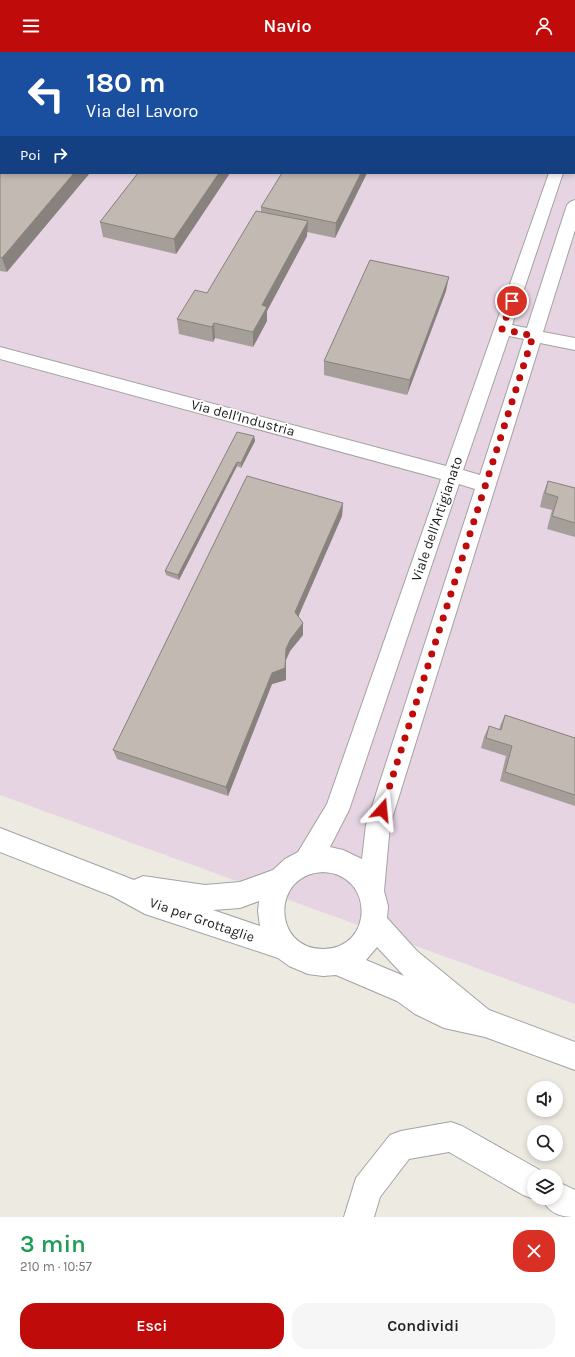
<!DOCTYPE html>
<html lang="it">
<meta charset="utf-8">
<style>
:root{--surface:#fff;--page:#f6f6f6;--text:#202124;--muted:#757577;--accent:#bf0b0a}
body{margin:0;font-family:Karla,sans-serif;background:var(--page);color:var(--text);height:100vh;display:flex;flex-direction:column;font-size:15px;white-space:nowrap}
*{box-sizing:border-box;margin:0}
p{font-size:13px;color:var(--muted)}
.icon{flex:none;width:22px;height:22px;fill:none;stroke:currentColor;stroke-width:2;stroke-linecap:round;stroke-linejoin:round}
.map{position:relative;height:1165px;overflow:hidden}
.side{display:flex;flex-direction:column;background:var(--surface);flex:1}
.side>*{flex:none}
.banner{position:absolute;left:0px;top:0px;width:575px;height:122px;box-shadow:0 2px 6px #0003;background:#1a4fa0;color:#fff;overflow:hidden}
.buttons{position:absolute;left:527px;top:1029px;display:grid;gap:8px}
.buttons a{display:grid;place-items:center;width:36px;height:36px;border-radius:50%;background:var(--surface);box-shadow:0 2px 6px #0003;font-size:20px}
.pin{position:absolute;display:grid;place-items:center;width:34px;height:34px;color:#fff;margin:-17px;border:2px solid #fff;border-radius:50%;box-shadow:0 1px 4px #0007}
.me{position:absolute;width:44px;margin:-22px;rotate:18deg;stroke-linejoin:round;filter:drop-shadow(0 0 3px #0008)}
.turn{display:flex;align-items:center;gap:14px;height:84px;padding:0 20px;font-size:18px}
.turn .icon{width:52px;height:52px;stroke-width:2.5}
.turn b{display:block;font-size:28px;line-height:34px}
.then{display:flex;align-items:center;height:38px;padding:0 20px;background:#0003;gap:8px;font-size:15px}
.round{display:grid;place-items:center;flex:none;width:42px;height:42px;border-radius:16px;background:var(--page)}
.summary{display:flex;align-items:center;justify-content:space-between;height:68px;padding:0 20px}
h1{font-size:24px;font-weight:600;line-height:30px;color:#1e9e55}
.primary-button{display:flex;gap:8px;margin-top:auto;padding:8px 20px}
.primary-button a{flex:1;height:46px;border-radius:16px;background:var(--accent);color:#fff;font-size:16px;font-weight:600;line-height:46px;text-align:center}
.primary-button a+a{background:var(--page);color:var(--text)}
header{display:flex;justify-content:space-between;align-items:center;height:52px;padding:0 20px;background:var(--accent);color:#fff;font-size:18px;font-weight:600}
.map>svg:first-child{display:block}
</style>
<header><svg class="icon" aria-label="menu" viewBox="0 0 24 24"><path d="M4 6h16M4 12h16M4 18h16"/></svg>Navio<svg class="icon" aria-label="person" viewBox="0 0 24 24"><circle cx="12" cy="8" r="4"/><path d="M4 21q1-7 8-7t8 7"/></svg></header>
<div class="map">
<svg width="575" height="1165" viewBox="0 0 575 1165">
<rect width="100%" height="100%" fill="#edeae2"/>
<path fill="#e6d4e3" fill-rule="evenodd" d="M 0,0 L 575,0 L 575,952 L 0,743 ZM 1,1 L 574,1 L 574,121 L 1,121 Z"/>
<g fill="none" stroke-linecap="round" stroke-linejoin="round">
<defs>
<g id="minor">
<path d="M 52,0 L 71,0 L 72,1 L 53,1 Z"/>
<rect x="574" y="92" width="1" height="8"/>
<path d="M 549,121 L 563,121 L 512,273 L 527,276 L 567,153 L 570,150 L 575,148 L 575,178 L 543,280 L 575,286 L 575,298 L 540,291 L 390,773 L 384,839 L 388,854 L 387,866 L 417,899 L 489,958 L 575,990 L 575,1018 L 485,985 L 444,976 L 415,962 L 397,949 L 336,923 L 323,924 L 308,922 L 289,914 L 278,906 L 145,862 L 112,844 L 0,800 L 0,776 L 134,828 L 143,824 L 205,833 L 240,830 L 273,818 L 285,807 L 298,800 L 327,752 L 441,427 L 0,307 L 0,295 L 446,414 ZM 509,284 L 524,287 L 480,423 L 463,418 ZM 459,432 L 475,437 L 366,773 L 362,807 L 343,798 L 330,795 L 349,758 ZM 323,820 C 375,822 374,897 323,897 C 272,897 271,822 323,820 ZM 259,849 L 258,859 L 260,874 L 213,858 L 240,856 ZM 377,895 L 404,924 L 366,908 Z"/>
<path d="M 451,1070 L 462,1074 L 545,1121 L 546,1124 L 534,1124 L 534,1146 L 537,1146 L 534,1147 L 523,1143 L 449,1100 L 409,1107 L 380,1145 L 374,1165 L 344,1165 L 356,1126 L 390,1083 L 401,1079 Z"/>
<path d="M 556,1129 L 575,1138 L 575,1165 C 560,1165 548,1161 542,1146 L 556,1146 Z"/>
</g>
</defs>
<use href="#minor" stroke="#a3a3a3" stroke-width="2"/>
<use href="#minor" fill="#fff" fill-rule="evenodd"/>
</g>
<g fill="#a69f99">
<path d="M 138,121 L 230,121 L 176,202 L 103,185 L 100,170 Z"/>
<path d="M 367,121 L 335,186 L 307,180 L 307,184 L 267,259 L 267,269 L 253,295 L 215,286 L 213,290 L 179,282 L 177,267 L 207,241 L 261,160 L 261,155 Z"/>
<path d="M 0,123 L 7,220 L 0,219 Z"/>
<path d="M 446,239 L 407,343 L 324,323 L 324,309 Z"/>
<path d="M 254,384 L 255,389 L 241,416 L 237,414 L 179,528 L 166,523 L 165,519 L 208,436 Z"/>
<path d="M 548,429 L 575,436 L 575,485 L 547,477 L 552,458 L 540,455 L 543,442 Z"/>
<path d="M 343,451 L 342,464 L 298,565 L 303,583 L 290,599 L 286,608 L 286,628 L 272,632 L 228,744 L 117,707 L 113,698 Z"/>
<path d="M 505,663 L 575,686 L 575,754 L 500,729 L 506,704 L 481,696 L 484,685 L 489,674 L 499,678 L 500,674 Z"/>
</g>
<g fill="#87827d">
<path d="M 1,55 L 1,74 L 0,75 L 0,56 Z"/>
<path d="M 1,82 L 1,89 L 0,90 L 0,83 Z"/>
<path d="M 1,106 L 1,113 L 0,114 L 0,107 Z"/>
<path d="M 74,121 L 90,121 L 7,220 L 2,206 Z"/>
<path d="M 219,121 L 230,121 L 176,202 L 174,187 Z"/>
<path d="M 361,121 L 367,121 L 335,186 L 336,171 Z"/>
<path d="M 308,169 L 307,184 L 267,259 L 267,269 L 253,295 L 253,280 L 262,253 Z"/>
<path d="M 449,225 L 446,239 L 407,343 L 410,328 Z"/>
<path d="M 214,271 L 215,286 L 213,290 L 212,275 Z"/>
<path d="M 254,384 L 255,389 L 241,416 L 241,411 Z"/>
<path d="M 237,410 L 237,414 L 179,528 L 178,523 Z"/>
<path d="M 343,451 L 342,464 L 295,572 L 295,560 Z"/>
<path d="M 303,571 L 303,583 L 290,599 L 286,608 L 286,628 L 272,632 L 228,744 L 226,735 L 272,621 L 286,597 L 290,588 Z"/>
</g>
<g fill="#c1b9b2" stroke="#87827d">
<path d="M 453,0 L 525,0 L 524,1 L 453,1 Z"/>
<path d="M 0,30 L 1,30 L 1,55 L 0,56 Z"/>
<path d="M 1,67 L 1,82 L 0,83 L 0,68 Z"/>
<path d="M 1,94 L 1,106 L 0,107 L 0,95 Z"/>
<path d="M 2,121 L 74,121 L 2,206 L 0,205 L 0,123 Z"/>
<path d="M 138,121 L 219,121 L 174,187 L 100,170 Z"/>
<path d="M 282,121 L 361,121 L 336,171 L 261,155 Z"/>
<path d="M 256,159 L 308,169 L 262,253 L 267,255 L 253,280 L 214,271 L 212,275 L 177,267 L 195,238 L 207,241 Z"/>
<path d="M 370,208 L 449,225 L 410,328 L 324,309 Z"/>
<path d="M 237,380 L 254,384 L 241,411 L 237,410 L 178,523 L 165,519 Z"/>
<path d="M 247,424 L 343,451 L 295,560 L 303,571 L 290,588 L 286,597 L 285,616 L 272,621 L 226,735 L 113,698 Z"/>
<path d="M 548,429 L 575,436 L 575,471 L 552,464 L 558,445 L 545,441 Z"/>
<path d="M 505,663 L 575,686 L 575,743 L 505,720 L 512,694 L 486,686 L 489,674 L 501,678 Z"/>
</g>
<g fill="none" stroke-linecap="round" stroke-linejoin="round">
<path stroke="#bf0b0a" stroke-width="7" stroke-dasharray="0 12.6" d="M 382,758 L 533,284 L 502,277 L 512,249"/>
</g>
<g text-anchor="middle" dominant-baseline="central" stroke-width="3.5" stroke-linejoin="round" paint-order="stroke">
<g font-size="14" fill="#1c1c1c" stroke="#fff">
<text transform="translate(243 366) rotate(15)">Via dell'Industria</text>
<text transform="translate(437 467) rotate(-71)">Viale dell'Artigianato</text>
<text transform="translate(202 868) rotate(19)">Via per Grottaglie</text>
</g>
</g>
</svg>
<div class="buttons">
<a><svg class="icon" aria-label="sound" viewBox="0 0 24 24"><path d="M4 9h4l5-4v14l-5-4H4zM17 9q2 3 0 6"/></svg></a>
<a><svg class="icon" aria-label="search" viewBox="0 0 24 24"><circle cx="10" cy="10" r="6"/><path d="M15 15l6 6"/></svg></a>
<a><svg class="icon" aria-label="layers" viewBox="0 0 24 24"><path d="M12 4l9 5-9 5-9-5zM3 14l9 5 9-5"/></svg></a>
</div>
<div class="pin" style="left:512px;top:249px;background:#d93025"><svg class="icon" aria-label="arrive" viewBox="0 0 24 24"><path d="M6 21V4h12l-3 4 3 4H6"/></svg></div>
<svg class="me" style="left:382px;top:758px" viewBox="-20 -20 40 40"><path d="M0-17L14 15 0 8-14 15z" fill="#bf0b0a" stroke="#fff" stroke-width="4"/></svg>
<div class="banner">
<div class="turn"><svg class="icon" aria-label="left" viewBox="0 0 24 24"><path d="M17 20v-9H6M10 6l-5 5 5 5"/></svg><div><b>180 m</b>Via del Lavoro</div></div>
<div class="then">Poi<svg class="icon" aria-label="right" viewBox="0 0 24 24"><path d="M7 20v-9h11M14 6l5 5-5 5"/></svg></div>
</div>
</div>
<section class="side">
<div class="summary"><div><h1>3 min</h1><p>210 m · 10:57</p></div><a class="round" style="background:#d93025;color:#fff"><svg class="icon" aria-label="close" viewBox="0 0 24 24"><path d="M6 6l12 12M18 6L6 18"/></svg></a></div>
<div class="primary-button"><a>Esci</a><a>Condividi</a></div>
</section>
